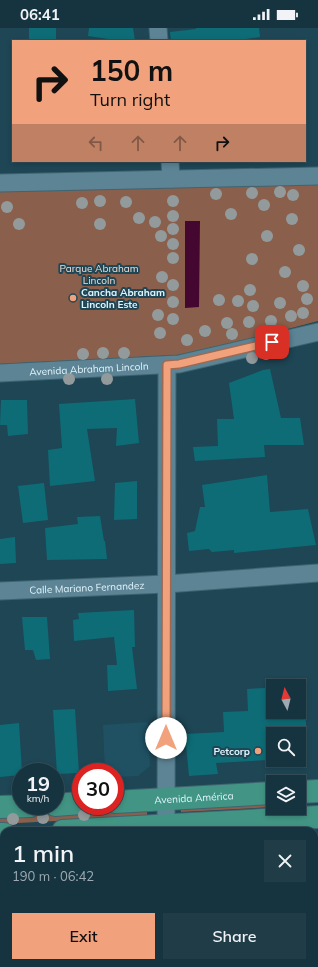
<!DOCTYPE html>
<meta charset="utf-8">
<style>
:root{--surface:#163440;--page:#1f3c47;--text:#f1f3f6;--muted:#9eaab1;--line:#354f59;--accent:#f1a17c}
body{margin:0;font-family:Mulish,sans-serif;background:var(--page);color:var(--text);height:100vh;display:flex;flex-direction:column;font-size:15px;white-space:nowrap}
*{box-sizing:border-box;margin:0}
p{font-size:13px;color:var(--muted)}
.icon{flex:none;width:22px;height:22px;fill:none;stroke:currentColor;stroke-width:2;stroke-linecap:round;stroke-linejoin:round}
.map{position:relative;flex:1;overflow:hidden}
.sheet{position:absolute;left:0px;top:799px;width:318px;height:140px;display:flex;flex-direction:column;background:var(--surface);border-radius:12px 12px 0 0;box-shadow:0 2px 6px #0003,0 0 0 1px var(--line)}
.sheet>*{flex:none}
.banner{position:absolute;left:12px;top:12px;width:294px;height:122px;border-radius:0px;box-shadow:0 2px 6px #0003,0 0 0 1px var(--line);background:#f1a17c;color:#111;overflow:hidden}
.needle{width:26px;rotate:353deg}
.buttons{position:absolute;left:266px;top:651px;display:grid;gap:8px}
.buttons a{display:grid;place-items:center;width:40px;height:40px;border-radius:0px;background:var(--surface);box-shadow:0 2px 6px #0003,0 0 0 1px var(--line);font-size:20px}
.speed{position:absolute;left:12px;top:735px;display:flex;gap:8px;font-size:20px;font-weight:700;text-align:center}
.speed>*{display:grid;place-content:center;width:52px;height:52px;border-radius:50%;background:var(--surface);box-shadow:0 2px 6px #0003,0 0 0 1px var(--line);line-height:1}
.speed small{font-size:10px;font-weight:400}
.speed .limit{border:6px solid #d22;background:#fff;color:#111}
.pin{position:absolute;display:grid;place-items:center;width:34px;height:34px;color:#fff;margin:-17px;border-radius:8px;box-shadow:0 2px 6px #0006}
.me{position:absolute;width:44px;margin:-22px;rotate:0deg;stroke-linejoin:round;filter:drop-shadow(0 0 3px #0008)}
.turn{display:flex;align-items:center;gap:14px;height:84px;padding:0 12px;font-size:18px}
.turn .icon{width:52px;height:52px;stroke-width:2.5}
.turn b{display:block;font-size:28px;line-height:34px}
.lanes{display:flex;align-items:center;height:38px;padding:0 12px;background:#0003;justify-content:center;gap:20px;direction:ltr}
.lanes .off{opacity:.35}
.round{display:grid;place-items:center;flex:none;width:42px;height:42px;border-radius:0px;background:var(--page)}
.head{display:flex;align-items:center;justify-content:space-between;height:68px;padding:0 12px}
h1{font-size:24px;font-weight:600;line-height:30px}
.primary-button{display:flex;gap:8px;margin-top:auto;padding:8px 12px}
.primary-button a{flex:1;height:46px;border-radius:0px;background:var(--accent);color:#111;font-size:16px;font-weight:600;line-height:46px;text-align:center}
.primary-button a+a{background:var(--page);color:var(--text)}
.status{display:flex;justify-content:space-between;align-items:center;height:28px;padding:0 20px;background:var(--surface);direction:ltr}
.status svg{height:11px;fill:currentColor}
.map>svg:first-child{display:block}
</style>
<div class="status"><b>06:41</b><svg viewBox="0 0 49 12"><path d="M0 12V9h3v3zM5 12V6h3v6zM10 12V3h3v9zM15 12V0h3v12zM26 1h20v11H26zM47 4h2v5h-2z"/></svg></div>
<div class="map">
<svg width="318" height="939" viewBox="0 0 318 939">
<rect width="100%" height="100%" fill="#1e4655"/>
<path fill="#1f5163" d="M 148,694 L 150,738 L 138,748 L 115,749 L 115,744 L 105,744 L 103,697 Z"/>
<g fill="#8a604c">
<path d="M 318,155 L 318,293 C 271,305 225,320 177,327 L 0,336 L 0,162 Z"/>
<path d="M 273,773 L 273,779 L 181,784 L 180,777 Z"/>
<path d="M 147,781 L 147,788 L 0,796 L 0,789 Z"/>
</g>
<path fill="#440830" d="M 185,193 L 200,193 L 199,279 L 185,280 Z"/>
<g fill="#0e6c76">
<rect x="29" y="0" width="27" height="13"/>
<path d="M 89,0 L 133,0 L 135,13 L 115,13 L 115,12 L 88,8 Z"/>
<path d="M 196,0 L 259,0 L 260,9 L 233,13 L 171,13 L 170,4 L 196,1 Z"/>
<path d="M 270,341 L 281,390 L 300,390 L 304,417 L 264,417 L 265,429 L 195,433 L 193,419 L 218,418 L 217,391 L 234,391 L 229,355 L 263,342 Z"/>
<path d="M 135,371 L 139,415 L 116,418 L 117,400 L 87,401 L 95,453 L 50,458 L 48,422 L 62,420 L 59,376 Z"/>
<path d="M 1,372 L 27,372 L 28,406 L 8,408 L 7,397 L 0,397 Z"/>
<path d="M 267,447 L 270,484 L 308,481 L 316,517 L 234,525 L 234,522 L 212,524 L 209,521 L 189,523 L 187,505 L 195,503 L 200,479 L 205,479 L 202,457 Z"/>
<path d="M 137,453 L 137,491 L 114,492 L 115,455 Z"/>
<path d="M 44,455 L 48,492 L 23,495 L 18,458 Z"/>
<path d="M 100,488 L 104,513 L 105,513 L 107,531 L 47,532 L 45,500 L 78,496 L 77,489 Z"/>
<path d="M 15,509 L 16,535 L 0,536 L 0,511 Z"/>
<path d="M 134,582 L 135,619 L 132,619 L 137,661 L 108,663 L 107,637 L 117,637 L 114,609 L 74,613 L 73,592 L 79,591 L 78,585 Z"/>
<path d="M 22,589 L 47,589 L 50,631 L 36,632 L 33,622 L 25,622 Z"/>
<path d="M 265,660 L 266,684 L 305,684 L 307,706 L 267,706 L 268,732 L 216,735 L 218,746 L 189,748 L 185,706 L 224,704 L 223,684 L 248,683 L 247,661 Z"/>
<path d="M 75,681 L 79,745 L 57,746 L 53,682 Z"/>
<path d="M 19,695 L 22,744 L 21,744 L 21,747 L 0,749 L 0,697 Z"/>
</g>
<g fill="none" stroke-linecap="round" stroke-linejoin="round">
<defs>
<path id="service" d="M 245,939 L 245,935"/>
<g id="minor">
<path d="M 158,0 L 159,13"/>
<path d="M 170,133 L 171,151"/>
<path d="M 0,155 L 318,148"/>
<path id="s1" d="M 0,345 L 179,336 L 318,304"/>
<path id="s2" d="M 0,563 L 166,556 L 318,545"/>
<path d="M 166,803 L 167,337"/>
<path d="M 164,939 L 164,935"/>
</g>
<g id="primary">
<path d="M 299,764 L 318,763"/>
<path id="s3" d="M 115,774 L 273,765"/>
<path d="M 55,777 L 81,775"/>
<path d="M 0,779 L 30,778"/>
<path d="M 63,803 L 318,789"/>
<path d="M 0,806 L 4,806"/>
</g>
</defs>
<use href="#service" stroke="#3f6471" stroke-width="11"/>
<use href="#minor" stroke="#3f6471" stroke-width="19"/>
<use href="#primary" stroke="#3f6471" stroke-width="24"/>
<use href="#service" stroke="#5c8495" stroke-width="9"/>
<use href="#minor" stroke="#5c8495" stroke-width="17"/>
<use href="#primary" stroke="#429584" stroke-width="22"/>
</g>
<g fill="#939a9b">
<circle cx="280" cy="164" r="6"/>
<circle cx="252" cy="165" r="6"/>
<circle cx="216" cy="166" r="6"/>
<circle cx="293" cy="167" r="6"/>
<circle cx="100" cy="173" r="6"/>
<circle cx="173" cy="173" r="6"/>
<circle cx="126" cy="174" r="6"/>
<circle cx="82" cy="175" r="6"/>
<circle cx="264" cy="177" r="6"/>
<circle cx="7" cy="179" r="6"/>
<circle cx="231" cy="186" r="6"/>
<circle cx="173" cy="188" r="6"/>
<circle cx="139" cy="190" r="6"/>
<circle cx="292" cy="191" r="6"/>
<circle cx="155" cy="194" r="6"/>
<circle cx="19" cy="196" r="6"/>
<circle cx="100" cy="196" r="6"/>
<circle cx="173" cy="201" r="6"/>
<circle cx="161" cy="208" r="6"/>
<circle cx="267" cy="208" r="6"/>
<circle cx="173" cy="216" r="6"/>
<circle cx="299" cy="222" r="6"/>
<circle cx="173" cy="230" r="6"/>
<circle cx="252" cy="231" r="6"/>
<circle cx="285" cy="244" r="6"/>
<circle cx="162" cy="249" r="6"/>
<circle cx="173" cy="257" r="6"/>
<circle cx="303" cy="258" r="6"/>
<circle cx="250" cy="262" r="6"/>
<circle cx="307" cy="271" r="6"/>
<circle cx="219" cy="272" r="6"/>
<circle cx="238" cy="273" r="6"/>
<circle cx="173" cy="274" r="6"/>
<circle cx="280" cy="275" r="6"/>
<circle cx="253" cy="278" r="6"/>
<circle cx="303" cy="285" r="6"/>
<circle cx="158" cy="287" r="6"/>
<circle cx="291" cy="288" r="6"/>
<circle cx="173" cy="291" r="6"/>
<circle cx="271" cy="293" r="6"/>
<circle cx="249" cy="294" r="6"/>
<circle cx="227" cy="295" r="6"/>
<circle cx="205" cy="303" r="6"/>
<circle cx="160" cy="305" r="6"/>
<circle cx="232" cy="306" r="6"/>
<circle cx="187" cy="312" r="6"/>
<circle cx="278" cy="322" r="6"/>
<circle cx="103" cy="325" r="6"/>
<circle cx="124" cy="325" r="6"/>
<circle cx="83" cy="326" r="6"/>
<circle cx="266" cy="326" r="6"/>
<circle cx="252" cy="330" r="6"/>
<circle cx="69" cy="351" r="6"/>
<circle cx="107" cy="351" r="6"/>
<circle cx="84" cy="787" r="6"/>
<circle cx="43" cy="790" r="6"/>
<circle cx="13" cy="791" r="6"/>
</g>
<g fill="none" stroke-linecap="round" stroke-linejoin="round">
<defs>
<path id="route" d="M 166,710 L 167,337 L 179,336 L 272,314"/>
</defs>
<use href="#route" stroke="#9d6951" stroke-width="10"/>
<use href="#route" stroke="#f1a17c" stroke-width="7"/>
</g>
<g fill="#f1a17c" stroke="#1e4655" stroke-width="1.5">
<circle cx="73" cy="270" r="4"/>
<circle cx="258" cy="723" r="4"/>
</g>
<g text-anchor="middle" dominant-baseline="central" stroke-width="4" stroke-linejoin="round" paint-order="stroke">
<g font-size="10" fill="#f3ded5" stroke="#1e4655">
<text x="99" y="240">Parque Abraham<tspan x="99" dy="12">Lincoln</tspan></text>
</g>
<g font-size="10" font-weight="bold" fill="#e0f5fe" stroke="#1e4655" text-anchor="start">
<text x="81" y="264">Cancha Abraham<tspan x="81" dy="12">Lincoln Este</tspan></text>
<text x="250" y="723" text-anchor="end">Petcorp</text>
</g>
<g font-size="10" fill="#e0f5fe" stroke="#1e4655">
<text stroke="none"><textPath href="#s1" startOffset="89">Avenida Abraham Lincoln</textPath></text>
<text stroke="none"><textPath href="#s2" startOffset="87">Calle Mariano Fernandez</textPath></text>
<text stroke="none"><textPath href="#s3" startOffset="79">Avenida América</textPath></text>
</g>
</g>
</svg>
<div class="buttons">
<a><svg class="needle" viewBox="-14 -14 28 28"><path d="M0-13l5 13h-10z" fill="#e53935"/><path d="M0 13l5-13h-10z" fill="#9eaab1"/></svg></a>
<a><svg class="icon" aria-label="search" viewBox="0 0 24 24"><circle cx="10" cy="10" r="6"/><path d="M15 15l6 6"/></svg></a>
<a><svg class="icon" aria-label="layers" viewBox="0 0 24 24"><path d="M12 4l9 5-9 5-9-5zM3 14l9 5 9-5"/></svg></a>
</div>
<div class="speed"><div>19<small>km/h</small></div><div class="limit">30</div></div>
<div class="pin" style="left:272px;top:314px;background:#d93025"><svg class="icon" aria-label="arrive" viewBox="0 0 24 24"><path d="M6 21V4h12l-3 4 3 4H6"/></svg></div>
<svg class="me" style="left:166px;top:710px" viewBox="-20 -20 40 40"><circle r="19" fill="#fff"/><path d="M0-13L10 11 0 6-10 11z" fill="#f1a17c"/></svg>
<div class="banner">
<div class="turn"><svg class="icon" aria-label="right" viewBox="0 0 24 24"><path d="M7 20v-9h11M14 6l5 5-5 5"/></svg><div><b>150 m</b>Turn right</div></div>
<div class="lanes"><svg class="icon off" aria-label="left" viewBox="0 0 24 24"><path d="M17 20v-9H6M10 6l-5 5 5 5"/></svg><svg class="icon off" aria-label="ahead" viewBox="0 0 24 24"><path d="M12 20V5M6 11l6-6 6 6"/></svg><svg class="icon off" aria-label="ahead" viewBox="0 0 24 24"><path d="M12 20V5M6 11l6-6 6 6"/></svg><svg class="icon" aria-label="right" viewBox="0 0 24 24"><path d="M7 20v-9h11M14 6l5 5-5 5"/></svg></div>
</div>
<section class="sheet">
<div class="head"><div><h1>1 min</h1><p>190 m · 06:42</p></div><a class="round"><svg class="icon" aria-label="close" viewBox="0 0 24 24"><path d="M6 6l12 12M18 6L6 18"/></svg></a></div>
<div class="primary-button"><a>Exit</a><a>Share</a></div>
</section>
</div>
